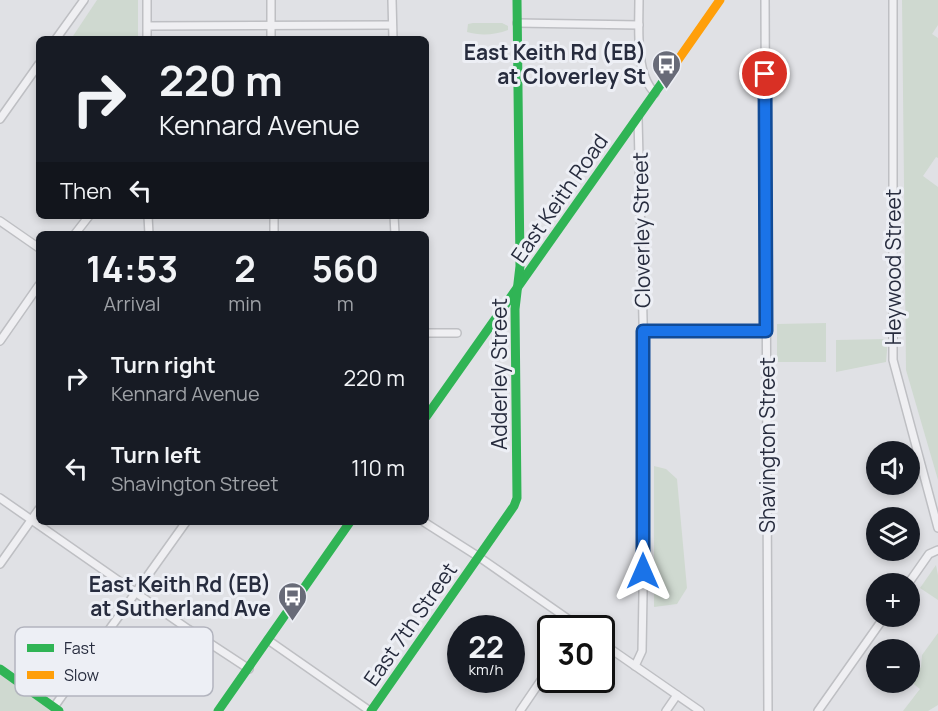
<!DOCTYPE html>
<meta charset="utf-8">
<style>
:root{--surface:#171b24;--page:#242831;--text:#f1f3f6;--muted:#9ea1a6}
body{margin:0;font-family:Manrope,sans-serif;background:var(--page);color:var(--text);height:100vh;display:flex;flex-direction:column;font-size:22px;white-space:nowrap}
*{box-sizing:border-box;margin:0}
p{font-size:20px;color:var(--muted)}
.icon{flex:none;width:33px;height:33px;fill:none;stroke:currentColor;stroke-width:2;stroke-linecap:round;stroke-linejoin:round}
.map{position:relative;flex:1;overflow:hidden}
.drawer{position:absolute;left:36px;top:231px;width:393px;height:294px;display:flex;flex-direction:column;background:var(--surface);border-radius:9px;box-shadow:0 3px 9px #0003}
.drawer>*{flex:none}
.guide{position:absolute;left:36px;top:36px;width:393px;height:183px;border-radius:9px;box-shadow:0 3px 9px #0003;background:#171b24;color:var(--text);overflow:hidden}
.fabs{position:absolute;left:866px;top:441px;display:grid;gap:12px}
.fabs a{display:grid;place-items:center;width:54px;height:54px;border-radius:50%;background:var(--surface);box-shadow:0 3px 9px #0003;font-size:30px}
.speed{position:absolute;left:447px;top:615px;display:flex;gap:12px;font-size:30px;font-weight:700;text-align:center}
.speed>*{display:grid;place-content:center;width:78px;height:78px;border-radius:50%;background:var(--surface);box-shadow:0 3px 9px #0003;line-height:1}
.speed small{font-size:15px;font-weight:400}
.speed .limit{border:3px solid #111;border-radius:9px;background:#fff;color:#111}
.pin{position:absolute;display:grid;place-items:center;width:51px;height:51px;color:#fff;margin:-26px;border:3px solid #fff;border-radius:50%;box-shadow:0 2px 6px #0007}
.me{position:absolute;width:66px;margin:-33px;rotate:0deg;stroke-linejoin:round;filter:drop-shadow(0 0 4px #0008)}
.turn{display:flex;align-items:center;gap:21px;height:126px;padding:0 24px;font-size:27px}
.turn .icon{width:78px;height:78px;stroke-width:2.5}
.turn b{display:block;font-size:42px;line-height:51px}
.then{display:flex;align-items:center;height:57px;padding:0 24px;background:#0003;gap:12px;font-size:22px}
.eta{display:flex;justify-content:space-evenly;align-items:center;height:102px;text-align:center}
.eta b{font-size:36px;font-weight:700;line-height:42px}
ul{padding:0;list-style:none}
li{display:flex;align-items:center;gap:18px;height:90px;padding:0 24px}
li div{flex:1}
li b{display:block;font-size:22px}
li em{font-style:normal}
.map>svg:first-child{display:block}
</style>
<div class="map">
<svg width="938" height="711" viewBox="0 0 938 711">
<rect width="100%" height="100%" fill="#e0e1e5"/>
<g fill="#cfd9d0">
<path d="M 97,0 L 138,0 L 138,39 L 71,39 Z"/>
<path d="M 902,0 L 938,0 L 938,25 L 932,34 L 938,38 L 938,158 L 936,157 L 923,176 L 938,187 L 938,480 L 906,370 Z"/>
<path d="M 473,23 L 502,23 L 508,26 L 508,30 C 495,35 480,36 467,32 L 468,24 Z"/>
<path d="M 826,323 L 826,362 L 777,362 L 777,324 Z"/>
<path d="M 888,339 L 886,362 L 836,372 L 836,340 Z"/>
<path d="M 654,466 L 666,469 L 677,479 L 687,588 L 677,604 L 654,607 Z"/>
<path d="M 936,565 L 938,575 L 938,600 L 920,588 Z"/>
<path d="M 938,633 L 938,705 L 928,711 L 903,711 L 920,689 L 910,681 L 921,667 L 922,655 Z"/>
<path d="M 0,675 L 3,676 L 53,711 L 0,711 Z"/>
</g>
<g fill="none" stroke-linecap="round" stroke-linejoin="round">
<defs>
<g id="street">
<path d="M 147,0 L 147,39"/>
<path d="M 271,0 L 271,39"/>
<path d="M 392,0 L 393,39"/>
<path d="M 639,0 C 639,27 635,74 655,93"/>
<path d="M 765,0 L 768,711"/>
<path d="M 893,0 L 893,360 L 938,528"/>
<path d="M 517,23 L 639,25"/>
<path d="M 148,26 L 392,25"/>
<path d="M 56,39 L 84,0"/>
<path d="M 0,119 L 39,64"/>
<path d="M 148,216 L 149,234"/>
<path d="M 274,216 L 274,234"/>
<path d="M 394,216 L 395,234"/>
<path d="M 0,221 L 39,248"/>
<path d="M 75,234 L 89,216"/>
<path d="M 643,331 L 766,331"/>
<path d="M 426,333 L 457,333"/>
<path d="M 0,341 L 39,285"/>
<path d="M 0,498 L 188,629 L 249,669"/>
<path d="M 424,522 L 479,557 L 581,628"/>
<path d="M 0,564 L 39,509"/>
<path d="M 908,584 L 929,554 L 938,550"/>
<path d="M 268,640 L 370,711"/>
<path d="M 602,643 L 700,711"/>
<path d="M 635,666 L 642,651 L 643,594 L 644,360 L 638,118"/>
<path d="M 54,707 L 186,522"/>
<path d="M 520,711 L 550,667"/>
<path d="M 666,711 L 677,695"/>
<path d="M 818,711 L 885,616"/>
</g>
</defs>
<use href="#street" stroke="#bebfc3" stroke-width="10"/>
<use href="#street" stroke="#efeff2" stroke-width="7"/>
<g stroke="#30b455" stroke-width="9">
<path d="M 426,417 L 671,70"/>
<path d="M 0,669 L 59,711"/>
<path d="M 218,711 L 350,522"/>
<path d="M 371,711 L 514,506 L 517,498 L 515,309 L 520,266 L 517,0"/>
</g>
<path stroke="#ff9f0a" stroke-width="9" d="M 671,70 L 720,0"/>
</g>
<g fill="none" stroke-linecap="round" stroke-linejoin="round">
<defs>
<path id="route" d="M 643,571 L 643,331 L 766,331 L 765,74"/>
</defs>
<use href="#route" stroke="#114b97" stroke-width="15"/>
<use href="#route" stroke="#1a73e8" stroke-width="10"/>
</g>
<defs>
<symbol id="bus-pin" viewBox="-11 -11 22 30"><path d="M0 17L-7.5 6A9.5 9.5 0 1 1 7.5 6Z" fill="#686b78" stroke="#edeff5"/><path d="M-5-6H5V4H4V6H2V4H-2V6H-4V4H-5ZM-3.5-4V0h7V-4ZM-3.5 1.2v1.5H-2V1.2ZM2 1.2v1.5H3.5V1.2Z" fill="#fff"/></symbol>
</defs>
<g fill-rule="evenodd">
<use href="#bus-pin" x="650" y="48" width="33" height="45"/>
<use href="#bus-pin" x="276" y="580" width="33" height="45"/>
</g>
<g text-anchor="middle" dominant-baseline="central" stroke-width="6" stroke-linejoin="round" paint-order="stroke">
<g font-size="21" font-weight="bold" fill="#272c3e" stroke="#edeff5" text-anchor="end">
<text x="646" y="52">East Keith Rd (EB)<tspan x="646" dy="24">at Cloverley St</tspan></text>
<text x="271" y="584">East Keith Rd (EB)<tspan x="271" dy="24">at Sutherland Ave</tspan></text>
</g>
<g font-size="21" fill="#272c3e" stroke="#edeff5">
<text transform="translate(559 198) rotate(-55)">East Keith Road</text>
<text transform="translate(641 230) rotate(-91)">Cloverley Street</text>
<text transform="translate(893 267) rotate(-90)">Heywood Street</text>
<text transform="translate(499 374) rotate(-90)">Adderley Street</text>
<text transform="translate(767 445) rotate(-90)">Shavington Street</text>
<text transform="translate(410 624) rotate(-55)">East 7th Street</text>
</g>
</g>
<rect x="15" y="627" width="198" height="69" rx="9" fill="#edeff5" stroke="#b2b4be" stroke-width="1.5"/>
<rect x="27" y="644" width="27" height="8" fill="#30b455"/>
<rect x="27" y="671" width="27" height="8" fill="#ff9f0a"/>
<g font-size="16" fill="#272c3e">
<text x="64" y="654">Fast</text>
<text x="64" y="681">Slow</text>
</g>
</svg>
<div class="fabs">
<a><svg class="icon" aria-label="sound" viewBox="0 0 24 24"><path d="M4 9h4l5-4v14l-5-4H4zM17 9q2 3 0 6"/></svg></a>
<a><svg class="icon" aria-label="layers" viewBox="0 0 24 24"><path d="M12 4l9 5-9 5-9-5zM3 14l9 5 9-5"/></svg></a>
<a>+</a>
<a>−</a>
</div>
<div class="speed"><div>22<small>km/h</small></div><div class="limit">30</div></div>
<div class="pin" style="left:765px;top:74px;background:#d93025"><svg class="icon" aria-label="arrive" viewBox="0 0 24 24"><path d="M6 21V4h12l-3 4 3 4H6"/></svg></div>
<svg class="me" style="left:643px;top:571px" viewBox="-20 -20 40 40"><path d="M0-17L14 15 0 8-14 15z" fill="#1a73e8" stroke="#fff" stroke-width="4"/></svg>
<div class="guide">
<div class="turn"><svg class="icon" aria-label="right" viewBox="0 0 24 24"><path d="M7 20v-9h11M14 6l5 5-5 5"/></svg><div><b>220 m</b>Kennard Avenue</div></div>
<div class="then">Then<svg class="icon" aria-label="left" viewBox="0 0 24 24"><path d="M17 20v-9H6M10 6l-5 5 5 5"/></svg></div>
</div>
<section class="drawer">
<div class="eta">
<div><b>14:53</b><p>Arrival</p></div>
<div><b>2</b><p>min</p></div>
<div><b>560</b><p>m</p></div>
</div>
<ul>
<li><svg class="icon" aria-label="right" viewBox="0 0 24 24"><path d="M7 20v-9h11M14 6l5 5-5 5"/></svg><div><b>Turn right</b><p>Kennard Avenue</p></div><em>220 m</em></li>
<li><svg class="icon" aria-label="left" viewBox="0 0 24 24"><path d="M17 20v-9H6M10 6l-5 5 5 5"/></svg><div><b>Turn left</b><p>Shavington Street</p></div><em>110 m</em></li>
</ul>
</section>
</div>
